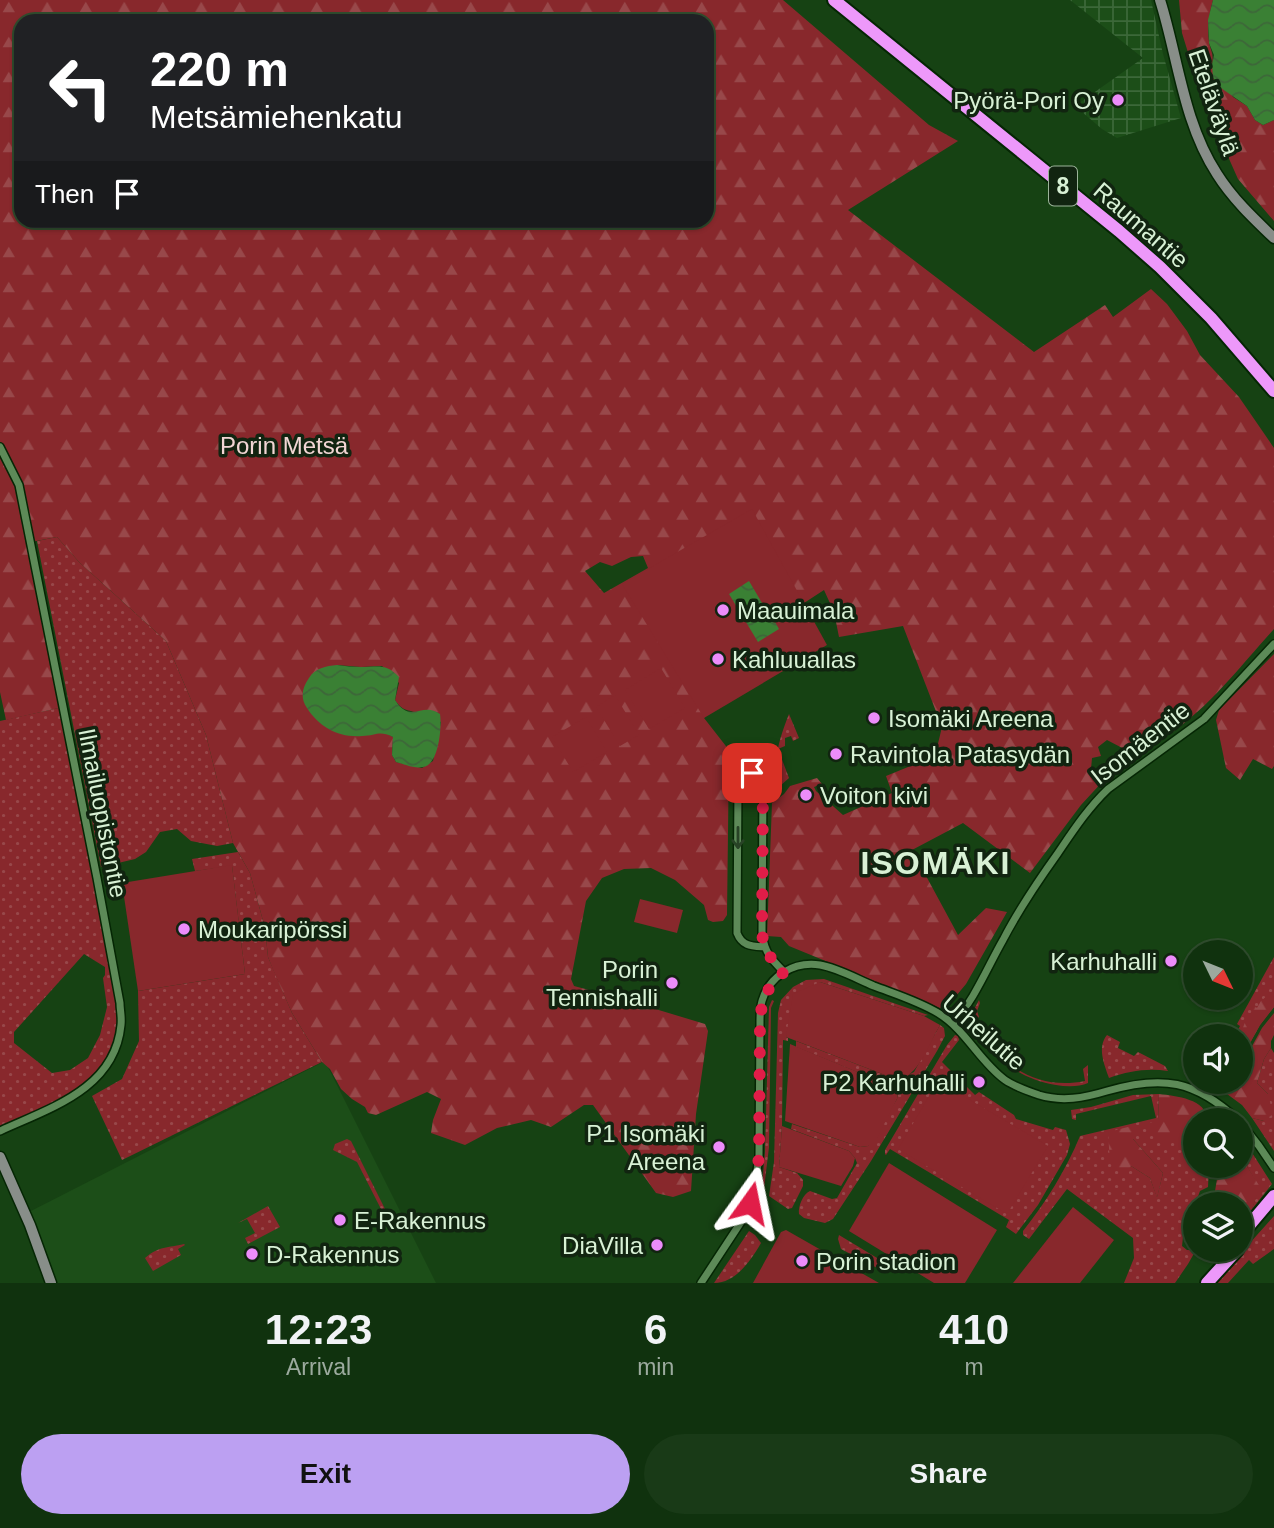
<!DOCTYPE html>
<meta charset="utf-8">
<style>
:root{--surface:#10320e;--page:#193a17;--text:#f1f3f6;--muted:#9caa9e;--line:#304d2e;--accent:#bca0f2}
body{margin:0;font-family:Helvetica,sans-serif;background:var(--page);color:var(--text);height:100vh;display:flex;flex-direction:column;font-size:26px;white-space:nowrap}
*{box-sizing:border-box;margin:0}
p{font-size:23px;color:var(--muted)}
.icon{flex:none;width:38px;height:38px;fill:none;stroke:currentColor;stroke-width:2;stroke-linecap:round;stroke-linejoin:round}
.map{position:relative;height:1283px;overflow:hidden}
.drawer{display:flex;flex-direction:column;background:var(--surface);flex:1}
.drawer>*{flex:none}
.hud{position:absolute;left:14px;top:14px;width:700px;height:214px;border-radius:21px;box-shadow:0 2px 5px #0004,0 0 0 2px var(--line);background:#202124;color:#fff;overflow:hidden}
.needle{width:46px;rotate:133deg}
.buttons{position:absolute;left:1183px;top:940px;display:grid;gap:14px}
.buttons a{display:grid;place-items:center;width:70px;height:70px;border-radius:50%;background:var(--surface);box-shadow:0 2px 5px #0004,0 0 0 2px var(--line);font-size:35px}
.pin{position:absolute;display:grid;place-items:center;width:60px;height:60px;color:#fff;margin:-30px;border-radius:14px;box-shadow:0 4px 10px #0006}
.me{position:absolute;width:77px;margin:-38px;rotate:12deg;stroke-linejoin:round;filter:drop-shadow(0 0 5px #0008)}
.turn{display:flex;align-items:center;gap:24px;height:147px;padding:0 21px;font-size:32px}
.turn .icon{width:91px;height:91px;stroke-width:2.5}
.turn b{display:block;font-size:49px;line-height:60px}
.then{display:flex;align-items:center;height:66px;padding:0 21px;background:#0003;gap:14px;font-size:26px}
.eta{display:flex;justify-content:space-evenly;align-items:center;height:119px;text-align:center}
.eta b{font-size:42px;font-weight:700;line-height:49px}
.primary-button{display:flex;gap:14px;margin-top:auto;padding:14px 21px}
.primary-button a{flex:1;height:80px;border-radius:42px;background:var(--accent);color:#111;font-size:28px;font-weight:700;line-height:80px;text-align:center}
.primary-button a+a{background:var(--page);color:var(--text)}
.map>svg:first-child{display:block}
</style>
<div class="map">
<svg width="1274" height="1283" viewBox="0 0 1274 1283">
<defs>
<pattern id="industrial-grid" width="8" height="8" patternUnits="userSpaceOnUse" patternTransform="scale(1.75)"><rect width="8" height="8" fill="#1c4e18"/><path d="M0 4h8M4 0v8" fill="none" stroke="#3c6839"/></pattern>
<pattern id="grass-dots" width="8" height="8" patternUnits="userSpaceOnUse" patternTransform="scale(1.75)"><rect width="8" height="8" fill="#88282c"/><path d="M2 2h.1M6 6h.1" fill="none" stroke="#98484a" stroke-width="1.8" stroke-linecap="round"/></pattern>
<pattern id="forest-firs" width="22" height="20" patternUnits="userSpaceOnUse" patternTransform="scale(1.75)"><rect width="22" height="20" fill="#88282c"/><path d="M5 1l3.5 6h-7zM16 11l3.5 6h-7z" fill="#98484a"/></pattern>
<pattern id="water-waves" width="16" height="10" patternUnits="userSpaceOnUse" patternTransform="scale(1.75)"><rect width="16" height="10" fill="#3a8034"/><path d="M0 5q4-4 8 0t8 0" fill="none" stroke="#3d6739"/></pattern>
</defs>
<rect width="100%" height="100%" fill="#164213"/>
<path fill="#1c4e18" d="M 325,1061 L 436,1283 L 55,1283 L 27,1213 Z"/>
<path fill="url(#industrial-grid)" d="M 1070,0 L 1151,0 L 1163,54 L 1181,118 L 1117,138 L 1102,129 L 1075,106 L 1143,58 Z"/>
<g fill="url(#grass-dots)" fill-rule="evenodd">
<path d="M 57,537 L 79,562 L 166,641 L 206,735 L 233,843 L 217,846 L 191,841 L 177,829 L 160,832 L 146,852 L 135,859 L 101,867 L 37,541 Z"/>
<path d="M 63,707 L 121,1023 L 113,1054 L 83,1090 L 0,1131 L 0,721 ZM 84,954 L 105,967 L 105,975 L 103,978 L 107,1007 L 100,1035 L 88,1058 L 70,1070 L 52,1073 L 14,1043 L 14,1032 Z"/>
<path d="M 789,714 L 799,738 L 793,741 L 791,736 L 785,738 L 785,746 L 778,749 L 789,778 L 780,786 C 771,762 780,737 789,714 Z"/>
<path d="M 238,852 L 250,873 L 265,928 L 268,957 L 292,1013 L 322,1062 L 122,1160 L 92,1096 L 122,1079 L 139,1041 L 138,991 L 245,974 L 232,866 L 195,871 L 192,859 Z"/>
<path d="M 1274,957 L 1274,1007 L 1260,1025 L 1241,1059 L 1241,1036 L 1235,1036 L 1240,1026 L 1237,1024 Z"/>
<path d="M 824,979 L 928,1015 L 924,1016 L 820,982 L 786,1037 L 788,1038 L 788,1041 L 783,1040 L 782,1126 L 779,1167 L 797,1173 L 803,1180 L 803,1186 L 792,1208 L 788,1209 L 769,1196 L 774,1162 L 778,1013 L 781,1000 L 793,987 L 806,980 Z"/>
<path d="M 772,1000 L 774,1001 L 771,1008 L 769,1147 L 764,1189 L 762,1185 L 765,1152 L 769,1007 Z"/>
<path d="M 979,1000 L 980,1003 L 977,1011 L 979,1017 L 974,1021 C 997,1063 1035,1091 1085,1081 L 1083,1069 L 1088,1065 L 1088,1083 C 1079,1087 1067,1087 1056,1085 C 1017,1079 990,1055 969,1022 L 969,1019 Z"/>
<path d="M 940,1025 L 944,1028 L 945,1036 L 937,1051 L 871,1161 L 833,1219 L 825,1223 L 804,1218 L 799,1214 C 798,1206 803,1194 810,1191 L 832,1199 L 837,1198 L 857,1163 L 855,1158 L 849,1151 L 791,1129 L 792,1124 L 860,1147 L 868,1146 L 897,1099 L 898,1092 L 894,1087 L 796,1047 L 796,1041 L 898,1080 L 914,1072 Z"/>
<path d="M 955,1035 L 958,1036 L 959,1040 L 942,1062 L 975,1095 L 979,1092 L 1014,1115 L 1016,1119 L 1053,1130 L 1055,1127 L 1066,1130 L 1070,1144 L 1067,1155 L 1038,1205 L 1016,1234 L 1006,1227 L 1009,1220 L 890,1149 L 886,1155 L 885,1154 L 885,1150 L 947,1045 Z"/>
<path d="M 1107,1035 L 1120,1042 L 1118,1048 L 1134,1056 L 1138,1052 L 1165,1066 L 1168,1071 C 1147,1068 1129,1071 1109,1078 C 1104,1064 1097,1047 1107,1035 Z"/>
<path d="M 1271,1048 L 1274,1053 L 1274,1151 L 1252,1118 L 1264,1121 L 1268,1094 L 1257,1083 L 1264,1059 Z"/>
<path d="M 1159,1094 L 1158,1120 L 1183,1140 L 1195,1138 L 1195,1166 L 1209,1166 L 1208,1187 L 1200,1191 L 1183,1237 L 1182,1246 L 1187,1250 L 1196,1250 L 1188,1264 L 1175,1283 L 1124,1283 L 1134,1258 L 1133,1238 L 1067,1189 L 1029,1239 L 1023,1235 L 1023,1231 C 1046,1202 1066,1170 1080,1136 L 1156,1118 L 1151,1096 L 1076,1114 L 1076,1120 L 1072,1119 L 1071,1110 L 1091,1107 L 1133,1095 ZM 1108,1132 L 1133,1139 L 1163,1173 L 1157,1197 L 1150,1178 L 1131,1166 Z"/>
<path d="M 347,1139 L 351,1141 L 391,1221 L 385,1225 L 377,1212 L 381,1209 L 357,1162 L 333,1150 L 335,1144 Z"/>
<path d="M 1241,1140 L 1249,1148 L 1272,1184 L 1252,1209 L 1259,1187 L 1245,1163 L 1241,1160 Z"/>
<path d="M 268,1206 L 280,1227 L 248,1244 L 245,1238 L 255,1233 L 247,1219 L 238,1223 Z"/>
<path d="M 1274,1216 L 1274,1249 L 1253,1264 L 1249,1260 L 1228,1283 L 1214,1283 Z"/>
<path d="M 749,1231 L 755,1235 L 761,1243 C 751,1260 736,1283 714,1283 Z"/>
<path d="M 839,1235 L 887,1264 L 883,1271 L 841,1249 L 838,1239 Z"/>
<path d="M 184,1244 L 185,1245 L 178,1249 L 181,1255 L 153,1271 L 145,1258 C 159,1246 168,1248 184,1244 Z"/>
</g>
<g fill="url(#forest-firs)" fill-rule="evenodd">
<path d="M 0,0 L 783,0 L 929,125 L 958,141 L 848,210 L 1034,352 L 1105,305 L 1113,317 L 1151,289 L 1167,304 L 1187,331 L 1200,355 L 1239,397 L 1274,448 L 1274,629 C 1241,665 1210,707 1169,734 L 1154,730 L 1150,733 L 1149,738 L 1130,752 L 1107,740 L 1098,747 L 1101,756 L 1092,758 L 1091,769 L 1102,774 L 1104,780 L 1081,805 L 1030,873 L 963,823 L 912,850 L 958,935 L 986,908 L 1007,912 L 966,984 L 951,1002 L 940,1008 L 789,946 L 781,937 L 767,936 L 772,803 L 784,794 L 790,786 L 817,778 L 822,784 L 814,787 L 816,791 L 843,815 L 892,793 L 886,776 L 935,756 L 942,727 L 903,626 L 839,637 L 834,612 L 824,590 L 804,603 L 793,595 L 704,718 L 729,750 L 727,915 L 723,921 L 713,922 L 708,920 L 704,905 L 675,880 L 651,868 L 624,869 L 602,878 L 586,901 L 571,979 L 574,986 L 619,998 L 705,1024 L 708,1031 L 696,1114 L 691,1191 L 673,1197 L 656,1193 L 593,1105 L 584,1105 L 551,1127 L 531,1120 L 497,1128 L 465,1145 L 431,1133 L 433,1120 L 441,1099 L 427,1092 L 376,1115 L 368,1113 L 365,1107 L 352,1099 L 341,1089 L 330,1069 L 322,1062 L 292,1013 L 274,972 L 268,957 L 265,928 L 250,873 L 233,843 L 206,735 L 166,641 L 79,562 L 57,537 L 31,542 L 63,707 L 6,720 L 0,692 ZM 21,21 L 707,21 L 707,220 L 21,220 ZM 643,556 L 648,568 L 604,593 L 585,571 L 600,562 L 612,566 L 631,557 ZM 337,665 L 361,667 L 382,666 L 399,683 L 395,700 C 402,711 408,710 419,713 C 427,715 434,719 441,722 L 433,761 L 422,768 L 396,762 L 392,755 L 393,737 L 384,732 L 377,733 Z"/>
<path d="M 1179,0 L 1213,0 C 1209,14 1207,28 1209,42 C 1211,52 1214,54 1212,65 L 1233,97 L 1247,106 L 1255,120 L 1263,125 L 1274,120 L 1274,221 L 1238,179 L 1202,98 L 1182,33 Z"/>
<path d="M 1274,654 L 1274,766 L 1272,769 L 1253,759 L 1240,780 L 1226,768 L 1216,720 L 1219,710 Z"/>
<path d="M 1269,994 L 1274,994 L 1274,1007 L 1260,1025 L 1241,1059 C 1241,1037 1239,1028 1253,1010 L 1251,1008 L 1250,1005 L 1252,1004 L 1257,1008 L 1261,1001 Z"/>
<path d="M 1274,1013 L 1274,1035 L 1271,1041 L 1271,1048 L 1264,1059 L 1257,1083 L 1268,1094 L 1273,1114 L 1264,1121 L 1252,1118 L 1242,1105 L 1227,1094 L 1226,1090 L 1231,1082 L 1241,1082 L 1241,1066 L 1262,1028 Z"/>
<path d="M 1159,1094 C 1176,1096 1207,1099 1207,1120 L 1195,1120 L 1195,1138 L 1168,1142 L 1148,1128 L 1147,1124 L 1158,1120 Z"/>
<path d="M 1136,1125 L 1133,1139 L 1163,1173 L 1157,1198 L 1150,1178 L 1131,1166 L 1126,1172 L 1110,1163 L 1108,1132 Z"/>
<path d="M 1241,1160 L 1245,1163 L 1260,1187 L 1252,1209 L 1241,1223 L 1241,1204 L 1213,1204 L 1219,1166 L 1241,1166 Z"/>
</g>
<g fill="#88282c">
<path d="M 752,509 L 827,645 L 704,718 L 622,584 Z"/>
<path d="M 661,668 L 685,708 L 649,729 L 625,690 Z"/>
<path d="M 615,695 L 639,735 L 620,746 L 596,707 Z"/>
<path d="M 586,717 L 607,752 L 573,772 L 552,737 Z"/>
<path d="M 232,865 L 245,974 L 138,991 L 122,883 Z"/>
<path d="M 640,899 L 683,910 L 677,933 L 634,922 Z"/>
<path d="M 820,982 L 924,1016 L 940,1025 C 930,1042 919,1076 898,1080 L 786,1037 L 793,994 Z"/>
<path d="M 790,1044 L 894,1087 L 898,1091 L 897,1099 L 876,1140 L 868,1146 L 860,1147 L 785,1121 Z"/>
<path d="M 938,1081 L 1048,1146 L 1007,1214 L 898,1149 Z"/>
<path d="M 782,1126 L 849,1151 L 855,1158 L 853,1166 L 841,1186 L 779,1167 Z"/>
<path d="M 889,1163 L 997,1230 L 965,1283 L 934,1283 L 849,1231 Z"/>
<path d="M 1073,1207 L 1114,1240 L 1080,1283 L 1013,1283 Z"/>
<path d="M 786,1230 L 879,1283 L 753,1283 L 781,1232 Z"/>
</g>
<g fill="url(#water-waves)">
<path d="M 1213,0 L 1274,0 L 1274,120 L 1263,125 L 1255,120 L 1247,106 L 1218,86 L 1213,78 L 1212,65 L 1214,55 L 1209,43 L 1208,20 Z"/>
<path d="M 749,581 L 774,623 L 775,622 L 779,629 L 758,642 L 729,594 Z"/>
<path d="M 337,665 C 345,666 353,667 361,667 C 379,667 386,663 399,677 L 395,700 C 411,725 422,701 440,714 C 442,726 439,765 423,767 C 414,769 404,764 396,762 L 392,755 L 393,737 C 379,730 376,736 362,736 C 339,738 319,727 307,708 C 300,698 302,688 309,678 C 315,668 326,666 337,665 Z"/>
</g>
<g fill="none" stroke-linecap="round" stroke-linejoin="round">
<defs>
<g id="street">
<path d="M 0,447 L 19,485 L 97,878 L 120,1003 C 120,1010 122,1017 121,1025 C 115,1089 50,1108 0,1131"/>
<path d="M 764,947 C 751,946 742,946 737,933 L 738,784 L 747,773 C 755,772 759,776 763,783 L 762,934 C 765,953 771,959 784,972"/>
<path d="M 953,1023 C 974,1001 988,966 1003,940 C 1019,909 1038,881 1058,853 C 1073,831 1088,808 1108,789 L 1204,719 L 1274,644"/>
<path d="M 1241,1123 L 1259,1146 L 1274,1168"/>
<path d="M 701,1283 L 741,1222 L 754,1191 L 759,1157 L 760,1022 C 760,1015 760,1008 762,1001 C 769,976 794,961 820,965 C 838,968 857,979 874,986 C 895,994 918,1001 938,1013 C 966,1030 979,1061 1005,1080 C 1015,1087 1028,1091 1039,1095 C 1062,1102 1084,1098 1107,1091 C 1162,1075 1195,1080 1238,1120"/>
</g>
<g id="secondary">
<path d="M 1160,0 C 1178,57 1183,122 1217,174 C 1232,198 1253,218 1274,238"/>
<path d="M 0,1157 L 30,1225 L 51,1283"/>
</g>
<g id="highway">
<path d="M 834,0 L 1119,231 L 1160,267 L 1211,318 L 1274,391"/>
<path d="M 1241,1235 L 1274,1196"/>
<path d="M 1207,1283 L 1237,1250"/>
</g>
</defs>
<use href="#street" stroke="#052604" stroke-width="10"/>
<use href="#secondary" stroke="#052604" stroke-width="13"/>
<use href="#highway" stroke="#052604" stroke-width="16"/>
<use href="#street" stroke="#5d8a58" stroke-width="7"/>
<use href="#secondary" stroke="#888e89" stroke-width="10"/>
<use href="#highway" stroke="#ed98fa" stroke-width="12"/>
</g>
<defs><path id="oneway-shaft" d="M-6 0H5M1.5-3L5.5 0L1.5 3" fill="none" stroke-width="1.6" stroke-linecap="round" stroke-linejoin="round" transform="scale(1.75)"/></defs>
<use stroke="#284326" href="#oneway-shaft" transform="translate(738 838) rotate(90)"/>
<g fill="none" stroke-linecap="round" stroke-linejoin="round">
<path stroke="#e11d48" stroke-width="12" stroke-dasharray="0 21.6" d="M 750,1203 L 754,1191 L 759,1157 L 760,1022 C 761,1001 767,986 784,972 C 771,959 765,953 762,934 L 763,783 L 760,778 L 752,773"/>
</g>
<g fill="#ec8cfa" stroke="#112410" stroke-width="2.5">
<circle cx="1118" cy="100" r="7"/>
<circle cx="723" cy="610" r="7"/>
<circle cx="718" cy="659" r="7"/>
<circle cx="874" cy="718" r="7"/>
<circle cx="836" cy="754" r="7"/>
<circle cx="806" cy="795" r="7"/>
<circle cx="184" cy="929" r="7"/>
<circle cx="1171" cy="961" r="7"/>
<circle cx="672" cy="983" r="7"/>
<circle cx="979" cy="1082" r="7"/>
<circle cx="719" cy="1147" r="7"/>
<circle cx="340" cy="1220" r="7"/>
<circle cx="657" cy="1245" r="7"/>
<circle cx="252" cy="1254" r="7"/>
<circle cx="802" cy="1261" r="7"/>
</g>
<g text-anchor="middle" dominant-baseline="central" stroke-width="7" stroke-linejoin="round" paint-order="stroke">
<rect fill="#112410" stroke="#9cb49a" stroke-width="2" x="1049" y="166.5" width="28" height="39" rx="5"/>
<g font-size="23" font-weight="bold" fill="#d8f1d5">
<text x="1063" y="186">8</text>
</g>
<g font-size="24" fill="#d8f1d5" stroke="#112410" text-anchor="start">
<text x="1104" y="100" text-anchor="end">Pyörä-Pori Oy</text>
<text x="737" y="610">Maauimala</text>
<text x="732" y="659">Kahluuallas</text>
<text x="888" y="718">Isomäki Areena</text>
<text x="850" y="754">Ravintola Patasydän</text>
<text x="820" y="795">Voiton kivi</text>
<text x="198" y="929">Moukaripörssi</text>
<text x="1157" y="961" text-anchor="end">Karhuhalli</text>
<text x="658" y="969" text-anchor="end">Porin<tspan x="658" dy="28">Tennishalli</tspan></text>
<text x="965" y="1082" text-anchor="end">P2 Karhuhalli</text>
<text x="705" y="1133" text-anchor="end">P1 Isomäki<tspan x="705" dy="28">Areena</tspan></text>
<text x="354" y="1220">E-Rakennus</text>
<text x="643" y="1245" text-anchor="end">DiaVilla</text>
<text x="266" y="1254">D-Rakennus</text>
<text x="816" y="1261">Porin stadion</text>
</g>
<g font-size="24" fill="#d8f1d5" stroke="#112410">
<text transform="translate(1214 102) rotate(71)">Eteläväylä</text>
<text transform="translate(1141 225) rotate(41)">Raumantie</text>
<text transform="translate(1140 743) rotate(-38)">Isomäentie</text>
<text transform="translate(103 813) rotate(79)">Ilmailuopistontie</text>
<text transform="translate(984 1032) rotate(41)">Urheilutie</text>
</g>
<g font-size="24" fill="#f2d6d4" stroke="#112410">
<text x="284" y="445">Porin Metsä</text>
</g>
<g font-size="32" font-weight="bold" letter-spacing="2" fill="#d8f1d5" stroke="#112410">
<text x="936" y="863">ISOMÄKI</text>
</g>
</g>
</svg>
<div class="buttons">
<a><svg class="needle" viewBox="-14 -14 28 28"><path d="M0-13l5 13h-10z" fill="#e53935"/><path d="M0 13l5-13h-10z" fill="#9caa9e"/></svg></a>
<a><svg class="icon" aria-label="sound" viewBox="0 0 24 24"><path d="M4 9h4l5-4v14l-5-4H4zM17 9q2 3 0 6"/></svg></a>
<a><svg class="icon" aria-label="search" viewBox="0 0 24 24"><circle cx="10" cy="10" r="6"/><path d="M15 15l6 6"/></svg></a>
<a><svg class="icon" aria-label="layers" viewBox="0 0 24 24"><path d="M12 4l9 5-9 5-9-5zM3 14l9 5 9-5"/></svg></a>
</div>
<div class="pin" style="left:752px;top:773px;background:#d93025"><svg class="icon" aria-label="arrive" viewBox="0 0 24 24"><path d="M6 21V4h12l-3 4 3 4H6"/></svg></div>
<svg class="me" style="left:750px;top:1203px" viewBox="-20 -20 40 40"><path d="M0-17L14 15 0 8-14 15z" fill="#e11d48" stroke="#fff" stroke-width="4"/></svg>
<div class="hud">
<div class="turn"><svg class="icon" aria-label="left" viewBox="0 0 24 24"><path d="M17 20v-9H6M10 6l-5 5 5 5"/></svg><div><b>220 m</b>Metsämiehenkatu</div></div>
<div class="then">Then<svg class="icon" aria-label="arrive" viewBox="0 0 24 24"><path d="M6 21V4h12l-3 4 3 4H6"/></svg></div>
</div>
</div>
<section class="drawer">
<div class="eta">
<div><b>12:23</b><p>Arrival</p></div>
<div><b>6</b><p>min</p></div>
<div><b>410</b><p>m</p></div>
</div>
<div class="primary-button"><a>Exit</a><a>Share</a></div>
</section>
